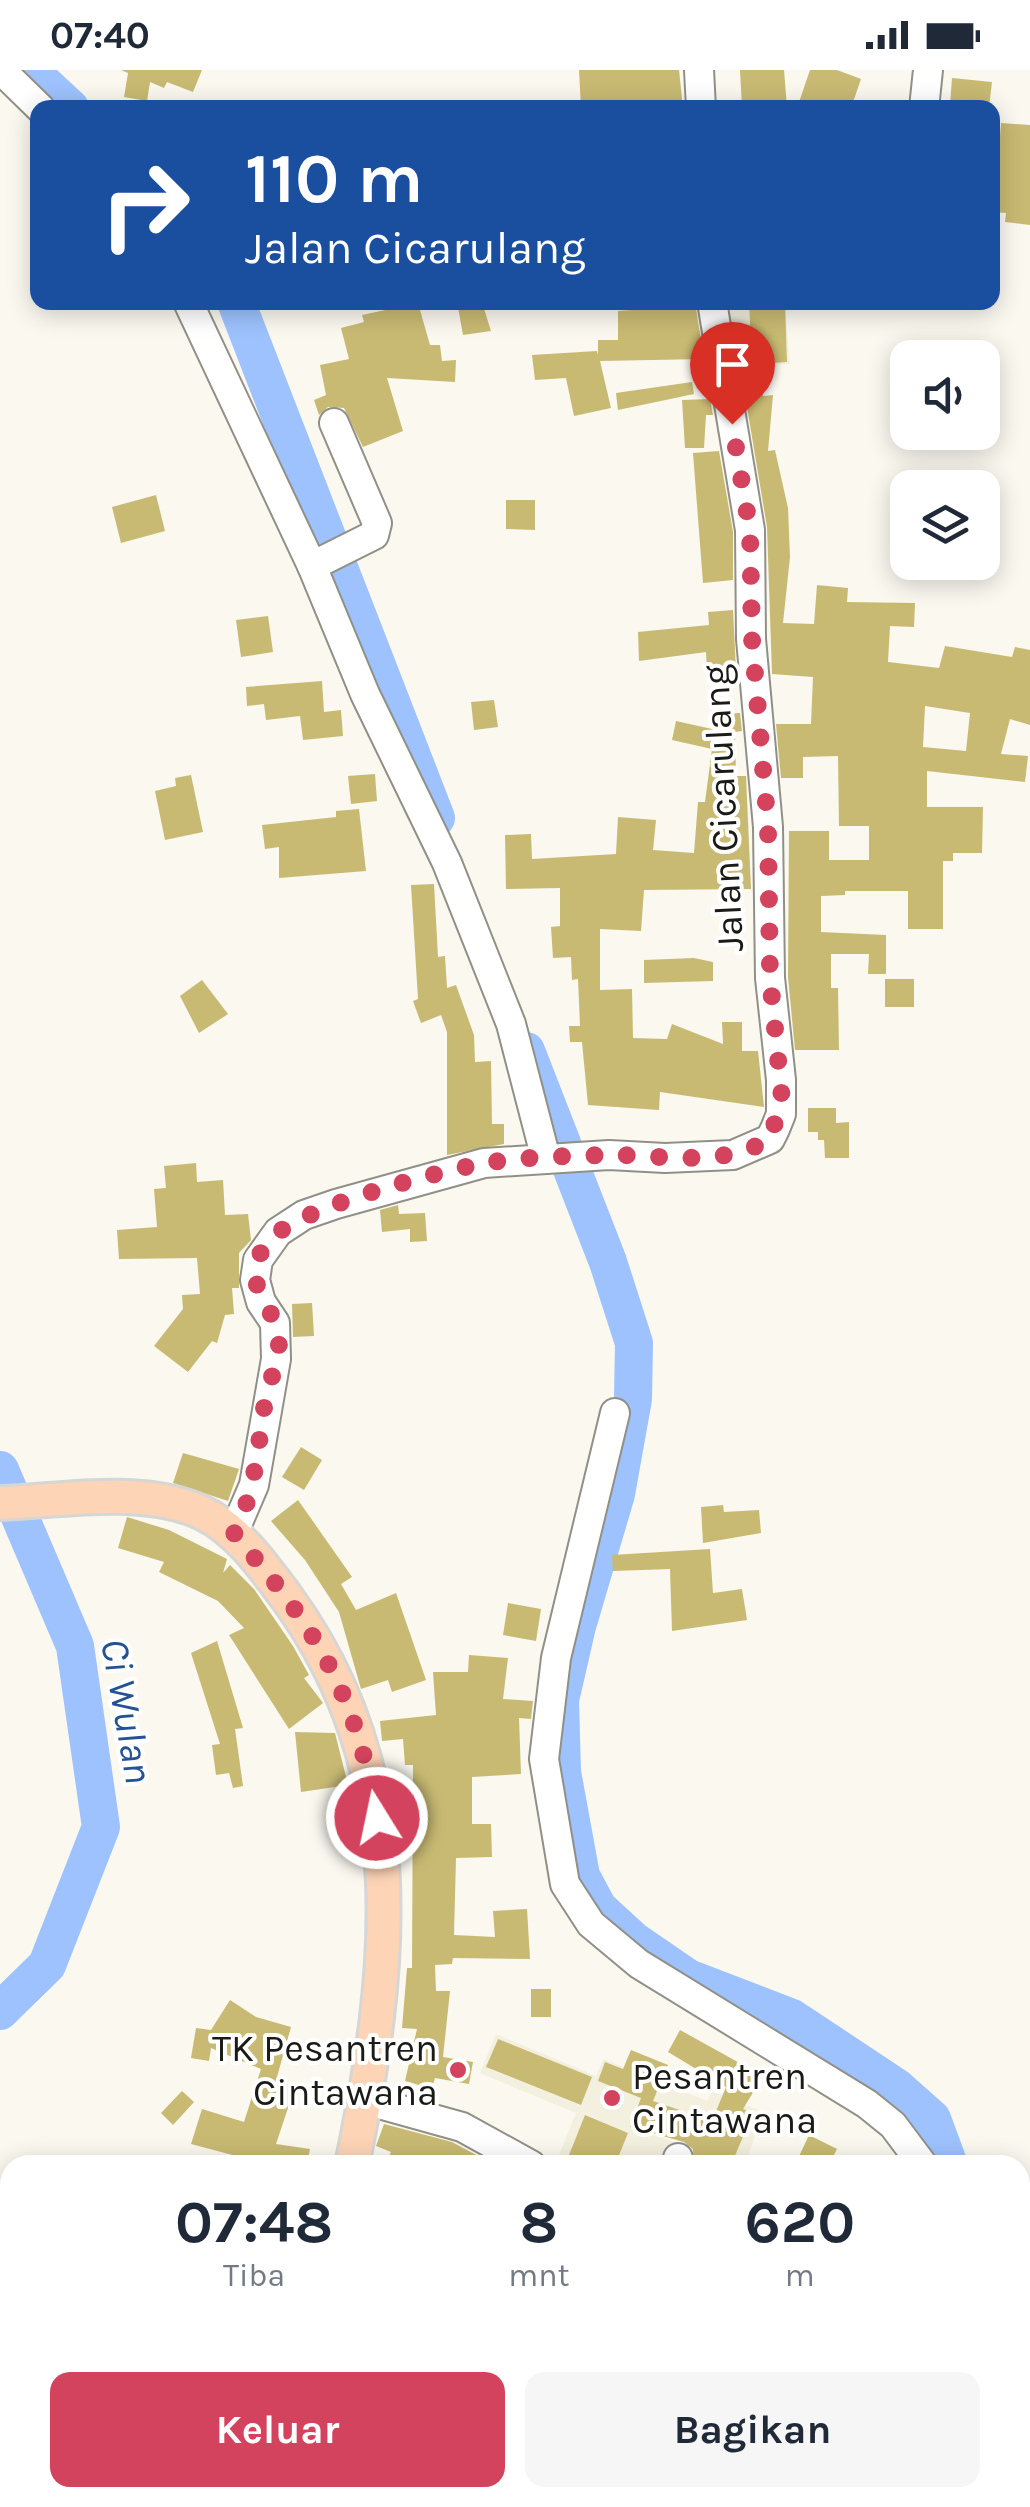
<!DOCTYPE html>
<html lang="id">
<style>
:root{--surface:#fff;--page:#f6f6f7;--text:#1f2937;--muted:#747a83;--accent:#d4435d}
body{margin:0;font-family:Karla,sans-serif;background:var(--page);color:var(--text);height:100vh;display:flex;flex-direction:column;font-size:38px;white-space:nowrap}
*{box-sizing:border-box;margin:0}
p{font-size:32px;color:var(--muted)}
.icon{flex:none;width:55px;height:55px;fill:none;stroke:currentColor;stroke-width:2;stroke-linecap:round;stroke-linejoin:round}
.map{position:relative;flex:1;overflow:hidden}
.details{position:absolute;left:0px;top:2085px;width:1030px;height:352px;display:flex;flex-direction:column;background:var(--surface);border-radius:30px 30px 0 0;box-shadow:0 5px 25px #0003}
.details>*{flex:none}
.banner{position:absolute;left:30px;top:30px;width:970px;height:210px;border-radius:20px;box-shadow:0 5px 25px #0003;background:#1a4fa0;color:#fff;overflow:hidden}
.tools{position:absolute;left:890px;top:270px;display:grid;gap:20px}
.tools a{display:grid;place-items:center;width:110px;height:110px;border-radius:20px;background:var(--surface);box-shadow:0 5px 25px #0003;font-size:50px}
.pin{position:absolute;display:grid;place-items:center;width:85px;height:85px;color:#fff;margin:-102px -42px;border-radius:50% 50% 50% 0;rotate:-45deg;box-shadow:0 0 10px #0007}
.pin .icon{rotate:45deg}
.me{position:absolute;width:110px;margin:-55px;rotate:350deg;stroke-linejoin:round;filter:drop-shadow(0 0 8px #0008)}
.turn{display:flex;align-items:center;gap:35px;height:210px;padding:0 50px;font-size:45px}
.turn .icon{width:130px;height:130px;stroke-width:2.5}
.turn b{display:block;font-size:70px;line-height:85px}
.eta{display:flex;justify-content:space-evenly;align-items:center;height:170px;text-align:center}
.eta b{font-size:60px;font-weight:700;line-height:70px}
.action{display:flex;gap:20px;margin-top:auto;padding:20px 50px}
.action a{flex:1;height:115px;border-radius:20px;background:var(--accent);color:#fff;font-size:40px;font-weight:700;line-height:115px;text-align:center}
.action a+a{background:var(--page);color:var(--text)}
.status{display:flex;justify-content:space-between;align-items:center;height:70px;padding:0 50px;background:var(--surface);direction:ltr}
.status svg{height:28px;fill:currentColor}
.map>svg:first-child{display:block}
</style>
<div class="status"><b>07:40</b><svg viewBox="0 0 49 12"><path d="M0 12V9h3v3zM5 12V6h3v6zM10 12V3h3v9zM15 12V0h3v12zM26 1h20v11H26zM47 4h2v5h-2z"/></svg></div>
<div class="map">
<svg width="1030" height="2437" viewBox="0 0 1030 2437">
<rect width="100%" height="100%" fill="#faf8ef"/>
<g fill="#f3f0df" fill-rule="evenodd">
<path d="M 718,233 L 749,233 L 751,276 L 724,278 L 725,302 L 760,301 L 760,294 L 787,292 L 785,233 L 790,294 L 765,295 L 764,303 L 723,304 Z"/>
<path d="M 496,1964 L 596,2006 L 604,1989 L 707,2031 L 712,2021 L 763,2042 L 745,2095 L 693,2081 L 688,2095 L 615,2095 L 628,2063 L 586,2045 L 565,2095 L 555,2095 L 576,2043 L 480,2003 ZM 497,1970 L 592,2007 L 581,2035 L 487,1997 ZM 641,2027 L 693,2045 L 683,2075 L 631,2057 Z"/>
<path d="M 436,2428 L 468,2431 L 469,2428 L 566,2428 L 564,2437 L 434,2437 Z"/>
</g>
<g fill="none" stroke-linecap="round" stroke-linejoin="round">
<g stroke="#9dc2fd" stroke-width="38">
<path d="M 29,0 L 70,38"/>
<path d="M 236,232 L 436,748"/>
<path d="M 526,981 L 608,1192 L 634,1273 L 633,1329 L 616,1424 L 577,1556 L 560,1630 L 562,1702 L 581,1806 L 598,1838 L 634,1871 L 688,1908 L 792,1948 L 896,2017 L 932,2049 L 949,2095"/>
<path d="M 0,1400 L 75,1576 L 101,1757 L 47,1895 L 0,1941"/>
<path d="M 963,2437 L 964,2428"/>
</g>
</g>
<g fill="#c8ba73" fill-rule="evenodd">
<path d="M 121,0 L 202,0 L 193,22 L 167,12 L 164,18 L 150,12 L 147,31 L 124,27 L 128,3 Z"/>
<path d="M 579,0 L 679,0 L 683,38 L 581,38 Z"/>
<path d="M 740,0 L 784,0 L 787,38 L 742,38 Z"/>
<path d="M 810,0 L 837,0 L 861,9 L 851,38 L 797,38 Z"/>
<path d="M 952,8 L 992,12 L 989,38 L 950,35 Z"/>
<path d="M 1001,53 L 1030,55 L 1030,155 L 1005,152 L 1006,143 L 992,142 L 992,79 L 999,79 Z"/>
<path d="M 457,232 L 482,232 L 491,261 L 463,265 Z"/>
<path d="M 674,232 L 695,232 L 704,289 L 600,291 L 611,338 L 574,346 L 566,308 L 535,310 L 532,285 L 597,281 L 598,285 L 598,270 L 618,270 L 618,241 L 674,237 Z"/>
<path d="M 749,232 L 785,232 L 787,292 L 760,294 L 763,326 L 773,325 L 768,381 L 775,380 L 788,438 L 790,487 L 783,553 L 814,554 L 817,515 L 848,518 L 847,532 L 915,533 L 914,557 L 890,556 L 888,592 L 939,598 L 945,576 L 1012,587 L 1015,577 L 1030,580 L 1030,655 L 1010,649 L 1001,684 L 1028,686 L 1025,712 L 927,701 L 927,737 L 983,737 L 982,783 L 953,783 L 953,791 L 943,791 L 943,859 L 908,859 L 908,821 L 845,821 L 845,825 L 821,826 L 821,862 L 886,865 L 886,904 L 868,904 L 869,884 L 831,884 L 831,918 L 838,918 L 839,980 L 795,980 L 788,907 L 789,761 L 829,761 L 829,790 L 869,790 L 869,756 L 839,756 L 838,686 L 803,687 L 803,708 L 781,708 L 776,654 L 811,654 L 813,607 L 772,604 L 767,457 L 737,277 L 751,276 ZM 925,636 L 970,643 L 966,681 L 923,677 Z"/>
<path d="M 418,233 L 430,275 L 440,275 L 442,291 L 456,290 L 455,312 L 387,308 L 403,361 L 363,377 L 344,338 L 328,337 L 319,345 L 314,330 L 326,325 L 320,295 L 349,289 L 341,258 L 364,252 L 362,245 Z"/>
<path d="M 692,312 L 694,324 L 618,340 L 616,323 Z"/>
<path d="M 710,329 L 713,345 L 706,345 L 704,378 L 685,378 L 682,330 Z"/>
<path d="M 719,381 L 733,462 L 733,510 L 703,513 L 693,383 Z"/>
<path d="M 156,425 L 165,461 L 121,473 L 112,437 Z"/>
<path d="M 506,430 L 535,430 L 535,460 L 506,459 Z"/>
<path d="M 733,540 L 736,600 L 707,601 L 706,582 L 639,591 L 638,562 L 709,555 L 708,542 Z"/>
<path d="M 268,546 L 273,582 L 241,587 L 236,550 Z"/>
<path d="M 322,611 L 324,642 L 341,640 L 343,666 L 303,670 L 300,646 L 266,650 L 264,634 L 247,636 L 246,617 Z"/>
<path d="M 494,630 L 498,657 L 474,660 L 471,632 Z"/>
<path d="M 740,643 L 742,661 L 735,662 L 736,706 L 746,706 L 751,819 L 644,820 L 641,861 L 600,859 L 600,920 L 632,919 L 633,968 L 667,969 L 672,954 L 723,974 L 722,952 L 742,952 L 742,981 L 758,981 L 764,1037 L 660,1022 L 659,1040 L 588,1035 L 582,972 L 570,972 L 569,956 L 580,956 L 578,909 L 572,910 L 571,887 L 553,888 L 551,857 L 560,856 L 560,818 L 506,819 L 505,765 L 531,764 L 532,789 L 616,784 L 618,747 L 656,750 L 653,780 L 694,783 L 698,732 L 705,732 L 712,679 L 672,670 L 676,651 L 712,659 L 712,644 Z"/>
<path d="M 375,704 L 377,731 L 351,734 L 348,706 Z"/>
<path d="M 191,705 L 203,762 L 165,770 L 155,721 L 176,716 L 175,708 Z"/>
<path d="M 359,739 L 366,801 L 279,808 L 279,777 L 265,779 L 262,755 L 336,747 L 336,741 Z"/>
<path d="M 434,814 L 438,887 L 445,886 L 447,918 L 456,915 L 474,965 L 475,992 L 491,991 L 492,1054 L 504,1054 L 504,1074 L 447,1085 L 447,962 L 441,945 L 421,953 L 413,931 L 418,929 L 411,815 Z"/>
<path d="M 694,888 L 713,892 L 713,911 L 644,913 L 644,890 Z"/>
<rect x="885" y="909" width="29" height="28"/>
<path d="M 202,910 L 228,944 L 199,963 L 180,926 Z"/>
<path d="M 808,1038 L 836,1038 L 836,1053 L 849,1052 L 849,1088 L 825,1088 L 824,1070 L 818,1070 L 818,1062 L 808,1062 Z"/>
<path d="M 196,1093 L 197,1112 L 223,1110 L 225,1145 L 248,1144 L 251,1170 L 239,1183 L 239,1218 L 232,1218 L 234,1244 L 225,1245 L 217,1273 L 212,1271 L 188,1302 L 154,1276 L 183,1239 L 182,1225 L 200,1224 L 197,1188 L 119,1189 L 117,1160 L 157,1157 L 154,1119 L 166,1118 L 164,1096 Z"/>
<path d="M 398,1135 L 399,1144 L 425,1143 L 427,1171 L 410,1172 L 410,1159 L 382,1162 L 380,1140 Z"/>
<path d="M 312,1233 L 314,1266 L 293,1267 L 292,1234 Z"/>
<path d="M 301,1377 L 322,1390 L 304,1420 L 282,1407 Z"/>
<path d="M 183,1383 L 239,1399 L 228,1431 L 173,1413 Z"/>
<path d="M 298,1430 L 352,1507 L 341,1514 L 356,1540 L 396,1523 L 426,1610 L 392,1622 L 388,1610 L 361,1619 L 339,1542 L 305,1490 L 271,1451 Z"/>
<path d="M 723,1435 L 724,1442 L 759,1440 L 761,1463 L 703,1473 L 701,1437 Z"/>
<path d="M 127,1447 L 169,1460 L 227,1489 L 223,1503 L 230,1495 L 254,1519 L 293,1576 L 309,1605 L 304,1608 L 323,1633 L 289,1659 L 229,1565 L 244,1558 L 218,1531 L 159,1502 L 164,1492 L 118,1478 Z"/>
<path d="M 710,1479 L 713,1523 L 742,1519 L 747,1550 L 672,1561 L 670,1499 L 613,1501 L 612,1485 Z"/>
<path d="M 508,1533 L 541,1539 L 536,1571 L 503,1565 Z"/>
<path d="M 217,1571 L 243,1658 L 235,1659 L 243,1716 L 233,1718 L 229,1703 L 216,1705 L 212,1675 L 220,1674 L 191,1583 Z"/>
<path d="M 469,1585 L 508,1588 L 503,1629 L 533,1631 L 531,1649 L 519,1648 L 521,1704 L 472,1707 L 472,1754 L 491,1754 L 492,1787 L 456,1788 L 454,1865 L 495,1867 L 493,1841 L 527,1839 L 530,1889 L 453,1888 L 452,1894 L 435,1895 L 436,1921 L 450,1921 L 443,1987 L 473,1992 L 469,2014 L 435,2008 L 432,2019 L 405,2011 L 417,1959 L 402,1958 L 407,1898 L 412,1898 L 413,1695 L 405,1695 L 403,1669 L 382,1671 L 380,1651 L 436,1645 L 433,1602 L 468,1602 Z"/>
<path d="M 295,1662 L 335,1663 L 348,1715 L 301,1722 Z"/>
<rect x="531" y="1919" width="20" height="28"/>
<path d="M 230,1930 L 256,1947 L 291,1957 L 275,2014 L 294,2020 L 276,2074 L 310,2079 L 307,2095 L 270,2095 L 191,2074 L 202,2039 L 244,2052 L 261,1999 L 211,1978 L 209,1991 L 191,1988 L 196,1958 L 211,1960 Z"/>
<path d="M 680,1960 L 763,2006 L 743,2039 L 753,2043 L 731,2095 L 694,2095 L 693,2079 L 684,2072 L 630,2057 L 641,2028 L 598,2011 L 605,1992 L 623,1999 L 631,1980 L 668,1995 L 653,2031 L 712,2051 L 726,2017 L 668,1982 Z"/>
<path d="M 498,1969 L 592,2007 L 581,2035 L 486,1997 Z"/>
<path d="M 182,2021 L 194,2032 L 173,2055 L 161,2043 Z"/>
<path d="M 585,2045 L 628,2063 L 615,2095 L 565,2095 Z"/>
<path d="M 384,2054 L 452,2072 L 495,2095 L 385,2095 L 391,2082 L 376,2076 Z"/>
<path d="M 809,2065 L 837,2079 L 829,2095 L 795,2095 Z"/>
</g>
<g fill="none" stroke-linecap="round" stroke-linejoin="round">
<defs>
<g id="minor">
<path d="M 1,0 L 40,38"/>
<path d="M 699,0 L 701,38"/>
<path d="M 924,38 L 928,0"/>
<path d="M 188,232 L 312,496"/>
<path d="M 334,353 L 377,453 L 374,465 L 312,496 L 365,624 L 447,793 L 511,954 L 546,1089"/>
<path d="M 615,1343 L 556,1588 L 544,1689 L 565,1814 L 591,1854 L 639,1894 L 867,2034 L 893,2055 L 923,2095"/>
<path d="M 233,1464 L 254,1415 L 276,1289 L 275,1253 L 261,1232 L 255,1210 L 258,1190 L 278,1162 L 304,1145 L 336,1134 L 484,1093 L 609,1085 L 665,1088 L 733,1085 L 770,1069 L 775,1059 L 781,1044 L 781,1010 L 770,908 L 768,757 L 751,569 L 750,460 L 712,232"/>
<path d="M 365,2030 L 462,2057 L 531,2095"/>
<path d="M 676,2095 L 678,2088"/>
<path d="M 288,2428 L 327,2437"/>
<path d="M 945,2437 L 945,2428"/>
</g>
<g id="major">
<path d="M 0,1433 C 63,1431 144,1415 203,1443 C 238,1460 264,1497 287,1528 C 414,1703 393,1896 352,2095"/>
<path d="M 288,2428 L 289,2437"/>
</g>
</defs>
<use href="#minor" stroke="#919087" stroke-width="32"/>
<use href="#major" stroke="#d6d6d5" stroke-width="38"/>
<use href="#minor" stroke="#fff" stroke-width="28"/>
<use href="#major" stroke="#fed4b6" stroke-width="32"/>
</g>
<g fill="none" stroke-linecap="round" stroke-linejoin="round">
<path stroke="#d4435d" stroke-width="18" stroke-dasharray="0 32.4" d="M 377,1748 C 356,1623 316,1557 234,1464 C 256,1420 257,1380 265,1332 C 269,1313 278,1293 279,1273 C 279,1235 236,1218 266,1174 C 290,1139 440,1101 485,1093 C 523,1087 567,1086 606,1085 C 662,1084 719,1099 770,1069 L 782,1029 L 770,908 L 768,757 L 752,569 L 750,460 L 732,354"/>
</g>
<g fill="#d4435d" stroke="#fff" stroke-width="4">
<circle cx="458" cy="2000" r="10"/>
<circle cx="612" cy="2028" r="10"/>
</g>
<g text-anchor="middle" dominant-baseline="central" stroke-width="8" stroke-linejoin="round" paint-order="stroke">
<g font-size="38" fill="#1a1a16" stroke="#fff">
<text transform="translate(723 738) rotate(-93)">Jalan Cicarulang</text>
</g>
<g font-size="38" fill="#1a1a16" stroke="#fff" text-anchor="end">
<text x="438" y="1978">TK Pesantren<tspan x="438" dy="44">Cintawana</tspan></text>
<text x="632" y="2006" text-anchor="start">Pesantren<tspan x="632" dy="44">Cintawana</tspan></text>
</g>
<g font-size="40" font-style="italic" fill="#255195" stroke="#fff">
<text transform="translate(127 1641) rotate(80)">Ci Wulan</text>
</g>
</g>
</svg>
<div class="tools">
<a><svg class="icon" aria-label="sound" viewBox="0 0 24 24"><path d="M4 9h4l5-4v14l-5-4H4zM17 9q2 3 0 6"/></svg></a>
<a><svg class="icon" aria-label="layers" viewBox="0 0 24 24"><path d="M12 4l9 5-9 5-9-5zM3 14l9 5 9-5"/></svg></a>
</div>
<div class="pin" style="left:732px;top:354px;background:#d93025"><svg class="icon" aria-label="arrive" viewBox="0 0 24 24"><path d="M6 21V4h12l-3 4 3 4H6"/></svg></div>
<svg class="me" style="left:377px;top:1748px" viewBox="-20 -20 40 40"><circle r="17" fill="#d4435d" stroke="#fff" stroke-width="3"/><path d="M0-11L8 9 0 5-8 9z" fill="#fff"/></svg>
<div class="banner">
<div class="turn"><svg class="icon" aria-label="right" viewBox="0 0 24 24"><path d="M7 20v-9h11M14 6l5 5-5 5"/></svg><div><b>110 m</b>Jalan Cicarulang</div></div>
</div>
<section class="details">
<div class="eta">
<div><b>07:48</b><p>Tiba</p></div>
<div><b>8</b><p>mnt</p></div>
<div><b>620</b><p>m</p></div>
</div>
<div class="action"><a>Keluar</a><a>Bagikan</a></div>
</section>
</div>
